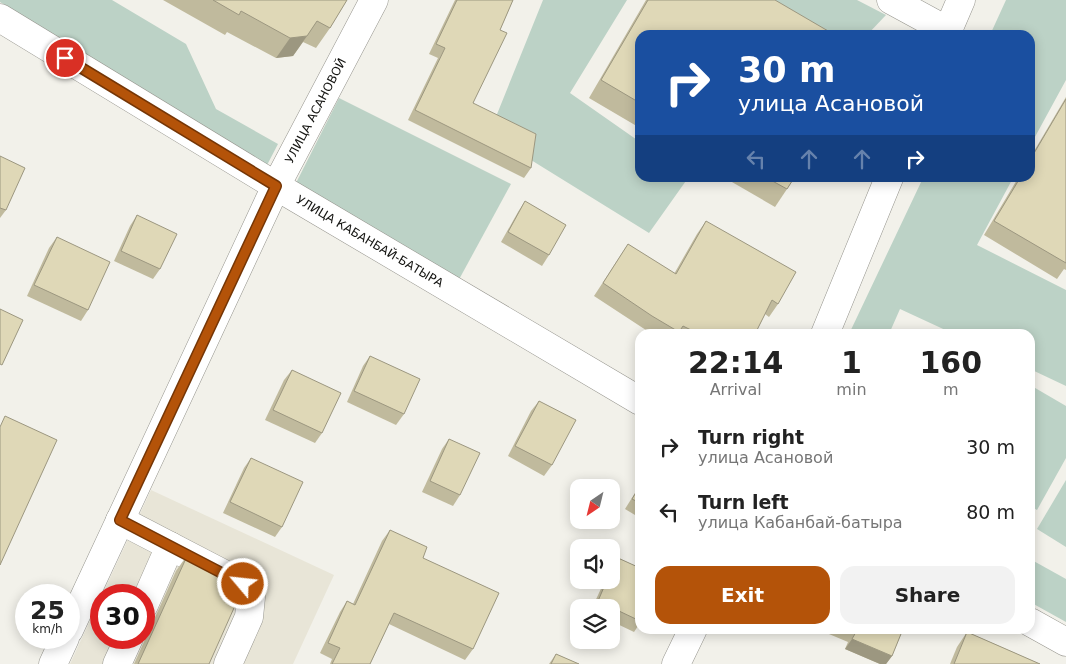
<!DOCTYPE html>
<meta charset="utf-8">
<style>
:root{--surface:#fff;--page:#f2f2f2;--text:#222;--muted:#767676;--accent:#b45309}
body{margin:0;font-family:"DejaVu Sans",sans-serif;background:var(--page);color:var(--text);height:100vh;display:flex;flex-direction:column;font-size:19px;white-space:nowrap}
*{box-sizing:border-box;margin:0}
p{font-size:16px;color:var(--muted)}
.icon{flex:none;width:28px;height:28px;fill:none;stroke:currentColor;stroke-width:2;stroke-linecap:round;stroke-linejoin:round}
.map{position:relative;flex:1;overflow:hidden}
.details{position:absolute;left:635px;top:329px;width:400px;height:305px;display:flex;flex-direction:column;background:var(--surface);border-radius:15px;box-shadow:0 2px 12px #0003}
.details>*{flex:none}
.hud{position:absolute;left:635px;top:30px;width:400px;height:152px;border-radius:15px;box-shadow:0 2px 12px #0003;background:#1a4fa0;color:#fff;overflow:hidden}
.needle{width:32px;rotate:215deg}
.controls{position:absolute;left:570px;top:479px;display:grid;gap:10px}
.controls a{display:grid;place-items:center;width:50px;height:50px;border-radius:10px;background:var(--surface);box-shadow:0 2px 12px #0003;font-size:25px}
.speed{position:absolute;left:15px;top:584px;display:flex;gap:10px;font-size:25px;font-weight:700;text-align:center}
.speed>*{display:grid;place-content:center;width:65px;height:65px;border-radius:50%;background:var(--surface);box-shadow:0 2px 12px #0003;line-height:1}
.speed small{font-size:12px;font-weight:400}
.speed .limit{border:8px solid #d22;background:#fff;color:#111}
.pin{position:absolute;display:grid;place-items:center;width:42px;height:42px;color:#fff;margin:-21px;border:2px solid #fff;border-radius:50%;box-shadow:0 1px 5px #0007}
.me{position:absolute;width:55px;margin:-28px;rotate:298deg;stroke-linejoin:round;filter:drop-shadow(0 0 4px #0008)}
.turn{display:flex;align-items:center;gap:18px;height:105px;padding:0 20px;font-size:22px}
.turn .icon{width:65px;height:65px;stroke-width:2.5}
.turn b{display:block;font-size:35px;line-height:42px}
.lanes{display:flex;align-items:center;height:48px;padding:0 20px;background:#0003;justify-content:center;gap:25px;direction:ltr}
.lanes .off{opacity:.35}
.eta{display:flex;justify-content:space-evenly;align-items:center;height:85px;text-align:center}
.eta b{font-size:30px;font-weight:600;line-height:35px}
.primary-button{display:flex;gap:10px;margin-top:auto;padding:10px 20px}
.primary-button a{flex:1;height:58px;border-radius:15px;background:var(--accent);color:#fff;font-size:20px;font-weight:600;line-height:58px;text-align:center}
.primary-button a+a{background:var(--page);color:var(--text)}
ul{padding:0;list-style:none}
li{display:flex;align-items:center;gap:15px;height:65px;padding:0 20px}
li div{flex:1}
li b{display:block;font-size:19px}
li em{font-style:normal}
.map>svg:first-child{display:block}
</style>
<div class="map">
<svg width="1066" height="664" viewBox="0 0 1066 664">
<rect width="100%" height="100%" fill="#f2f1ea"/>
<path fill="#e8e5d7" d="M 151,490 L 334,575 L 293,664 L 70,664 L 101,597 L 101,638 L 144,638 L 144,595 L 102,595 Z"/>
<g fill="#bcd2c6">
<path d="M 0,0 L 112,0 L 186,44 L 216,109 L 278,144 L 266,167 L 0,2 Z"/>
<path d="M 543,0 L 627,0 L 570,93 L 640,142 L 640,178 L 688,178 L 649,233 L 489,134 Z"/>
<path d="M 758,0 L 857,0 L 886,15 L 867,35 L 820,35 Z"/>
<path d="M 1006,0 L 1066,0 L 1066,80 L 1030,146 L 1030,35 L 990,35 Z"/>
<path d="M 339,98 L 511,184 L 456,285 L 296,183 Z"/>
<path d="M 923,178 L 1013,178 L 977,245 L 1066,290 L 1066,386 L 1030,369 L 1030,334 L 954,334 L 900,309 L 889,334 L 849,334 Z"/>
<path d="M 1030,385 L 1066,406 L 1066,458 L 1037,510 L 1030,506 Z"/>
<path d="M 1066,480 L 1066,547 L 1037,529 Z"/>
<path d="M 1030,559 L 1066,579 L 1066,622 L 1030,602 Z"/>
</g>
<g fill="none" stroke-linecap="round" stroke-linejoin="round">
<defs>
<g id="minor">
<path d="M 891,0 L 948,31"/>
<path d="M 946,35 L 961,0"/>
<path d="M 825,334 L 889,178"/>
<path d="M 120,520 L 243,584 L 251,597 L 249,617 L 228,664"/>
<path d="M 144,605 L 170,546"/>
<path id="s1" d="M 69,630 L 276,186 L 374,0"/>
<path d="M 53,664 L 65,638"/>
<path d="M 117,664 L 129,638"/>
<path d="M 676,664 L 693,629"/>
</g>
<g id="major">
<path id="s2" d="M 0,18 L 276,186 L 640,401"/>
<path d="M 1030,622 L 1066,642"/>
</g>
</defs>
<use href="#minor" stroke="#96958e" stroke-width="29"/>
<use href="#major" stroke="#96958e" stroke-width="29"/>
<use href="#minor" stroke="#fff" stroke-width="28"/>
<use href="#major" stroke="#fff" stroke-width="28"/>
</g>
<g fill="#c0ba9d">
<path d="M 163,0 L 347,0 L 330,28 L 316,48 L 303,42 L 293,56 L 276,58 L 227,32 L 225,35 Z"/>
<path d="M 455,0 L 513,0 L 500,30 L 473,103 L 531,168 L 524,178 L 408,120 L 438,58 L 429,54 Z"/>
<path d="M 646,0 L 775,0 L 640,35 L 640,128 L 589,98 Z"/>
<path d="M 1066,97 L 1066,270 L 1064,269 L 1057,279 L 984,235 L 1018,178 L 1030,178 L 1030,158 Z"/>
<path d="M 0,156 L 6,210 L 0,218 Z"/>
<path d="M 725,178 L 794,178 L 787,189 L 775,207 Z"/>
<path d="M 525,201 L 549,255 L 542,266 L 501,242 L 518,212 Z"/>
<path d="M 137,215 L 160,269 L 153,279 L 114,261 L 130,226 Z"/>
<path d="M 706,221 L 778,304 L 769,317 L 765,314 L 755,334 L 652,334 L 594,296 L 628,244 L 674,274 L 697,234 Z"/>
<path d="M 57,237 L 88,310 L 81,321 L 27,296 L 49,248 Z"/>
<path d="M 370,356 L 404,414 L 396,425 L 347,402 L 363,366 Z"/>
<path d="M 292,370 L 322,433 L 315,443 L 265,420 L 284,380 Z"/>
<path d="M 539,401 L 552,465 L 544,476 L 508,456 L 531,411 Z"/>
<path d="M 449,439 L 460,495 L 453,506 L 422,492 L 442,449 Z"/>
<path d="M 251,458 L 282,527 L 275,537 L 223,513 L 244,468 Z"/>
<path d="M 640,485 L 640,518 L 625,509 Z"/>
<path d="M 390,530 L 423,558 L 473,649 L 465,660 L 389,624 L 370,664 L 330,664 L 332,659 L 320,653 L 340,612 L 347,601 L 353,604 L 382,541 Z"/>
<path d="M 188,554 L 209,664 L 134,664 L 176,571 Z"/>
<path d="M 618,558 L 640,568 L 640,623 L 634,632 L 611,621 L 611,608 L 592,608 L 605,580 L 611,580 L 611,567 Z"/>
<path d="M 817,629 L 903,629 L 892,656 L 886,664 L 880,664 L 845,649 L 848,642 Z"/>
<path d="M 967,632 L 1040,664 L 950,664 L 957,647 Z"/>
<path d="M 556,654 L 579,664 L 549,664 Z"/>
</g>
<g fill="#9c9780">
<path d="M 307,36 L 293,56 L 276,58 L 290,38 Z"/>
<path d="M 852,639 L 892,656 L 886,664 L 880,664 L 845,649 Z"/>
</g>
<g fill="#dfd8b7" stroke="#9c9780">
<path d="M 213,0 L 347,0 L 330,28 L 317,21 L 307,36 L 290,38 L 241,11 L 239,15 Z"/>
<path d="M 457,0 L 513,0 L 500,30 L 507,33 L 473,103 L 536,134 L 531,168 L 415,110 L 445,48 L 436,44 Z"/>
<path d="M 648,0 L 775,0 L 835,35 L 640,35 L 640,103 L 601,80 Z"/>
<path d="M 1066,99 L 1066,263 L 994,221 L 1020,178 L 1030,178 L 1030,160 Z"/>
<path d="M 0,156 L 25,168 L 6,210 L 0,208 Z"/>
<path d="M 767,178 L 794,178 L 787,189 Z"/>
<path d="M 525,201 L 566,225 L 549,255 L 508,232 Z"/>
<path d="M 137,215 L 177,234 L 160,269 L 121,251 Z"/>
<path d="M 706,221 L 796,272 L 778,304 L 772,300 L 755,334 L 699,334 L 683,326 L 679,332 L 652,316 L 603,283 L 628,244 L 676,274 Z"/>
<path d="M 57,237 L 110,262 L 88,310 L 34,285 Z"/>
<path d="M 0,309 L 23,320 L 2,365 L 0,364 Z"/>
<path d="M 370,356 L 420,379 L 404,414 L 354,391 Z"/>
<path d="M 292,370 L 341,393 L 322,433 L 273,410 Z"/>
<path d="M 539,401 L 576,420 L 552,465 L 515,446 Z"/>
<path d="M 5,416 L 57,440 L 0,565 L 0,427 Z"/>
<path d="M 449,439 L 480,453 L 460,495 L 430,481 Z"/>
<path d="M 251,458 L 303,482 L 282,527 L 230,502 Z"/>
<path d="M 640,486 L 640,503 L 632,499 Z"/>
<path d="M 390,530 L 427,547 L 423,558 L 499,593 L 473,649 L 394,613 L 370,664 L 332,664 L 340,648 L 328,643 L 347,601 L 355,605 Z"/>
<path d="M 188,554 L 245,579 L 246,581 L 209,664 L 138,664 Z"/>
<path d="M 618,558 L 640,568 L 640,621 L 598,601 L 607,580 L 611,580 L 611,572 Z"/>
<path d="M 849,629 L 903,629 L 892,656 L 852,639 L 856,632 Z"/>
<path d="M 967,632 L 1040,664 L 954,664 Z"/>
<path d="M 556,654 L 579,664 L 551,664 Z"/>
</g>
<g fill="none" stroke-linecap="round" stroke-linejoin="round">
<defs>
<path id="route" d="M 65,58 L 276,186 L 120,520 L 243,584"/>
</defs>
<use href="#route" stroke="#753606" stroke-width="12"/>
<use href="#route" stroke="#b45309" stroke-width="9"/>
</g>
<g text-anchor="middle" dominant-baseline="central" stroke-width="4" stroke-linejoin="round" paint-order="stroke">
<g font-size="12" fill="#141411" stroke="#f2f1ea">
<text stroke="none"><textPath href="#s1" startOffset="575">УЛИЦА АСАНОВОЙ</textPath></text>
<text stroke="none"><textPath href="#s2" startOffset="432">УЛИЦА КАБАНБАЙ-БАТЫРА</textPath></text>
</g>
</g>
</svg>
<div class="controls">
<a><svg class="needle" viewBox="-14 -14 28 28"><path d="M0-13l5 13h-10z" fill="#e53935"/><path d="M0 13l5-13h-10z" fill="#767676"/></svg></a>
<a><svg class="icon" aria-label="sound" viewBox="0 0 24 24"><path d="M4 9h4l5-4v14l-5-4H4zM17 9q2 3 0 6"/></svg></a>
<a><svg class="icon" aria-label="layers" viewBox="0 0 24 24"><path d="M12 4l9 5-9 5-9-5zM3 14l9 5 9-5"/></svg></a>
</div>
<div class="speed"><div>25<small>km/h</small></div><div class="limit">30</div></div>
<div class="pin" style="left:65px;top:58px;background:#d93025"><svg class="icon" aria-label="arrive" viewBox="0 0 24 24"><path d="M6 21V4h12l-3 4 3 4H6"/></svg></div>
<svg class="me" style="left:243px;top:584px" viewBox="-20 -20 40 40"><circle r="17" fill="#b45309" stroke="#fff" stroke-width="3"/><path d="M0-11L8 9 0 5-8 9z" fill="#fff"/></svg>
<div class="hud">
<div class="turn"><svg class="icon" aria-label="right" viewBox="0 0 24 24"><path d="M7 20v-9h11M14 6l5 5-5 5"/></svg><div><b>30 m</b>улица Асановой</div></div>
<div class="lanes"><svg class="icon off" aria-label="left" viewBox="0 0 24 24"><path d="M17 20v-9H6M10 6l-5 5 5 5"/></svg><svg class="icon off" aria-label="ahead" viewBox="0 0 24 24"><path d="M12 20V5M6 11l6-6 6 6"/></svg><svg class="icon off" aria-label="ahead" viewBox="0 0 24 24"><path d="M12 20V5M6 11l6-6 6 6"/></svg><svg class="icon" aria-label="right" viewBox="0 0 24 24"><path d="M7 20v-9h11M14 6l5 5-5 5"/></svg></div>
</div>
<section class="details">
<div class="eta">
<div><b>22:14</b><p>Arrival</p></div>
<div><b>1</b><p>min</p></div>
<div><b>160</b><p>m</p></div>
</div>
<ul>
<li><svg class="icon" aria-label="right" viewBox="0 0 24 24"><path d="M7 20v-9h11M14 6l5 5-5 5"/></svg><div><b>Turn right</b><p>улица Асановой</p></div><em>30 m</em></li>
<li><svg class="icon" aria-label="left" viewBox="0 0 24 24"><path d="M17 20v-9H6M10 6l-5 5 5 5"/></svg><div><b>Turn left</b><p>улица Кабанбай-батыра</p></div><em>80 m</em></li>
</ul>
<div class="primary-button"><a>Exit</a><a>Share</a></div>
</section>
</div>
